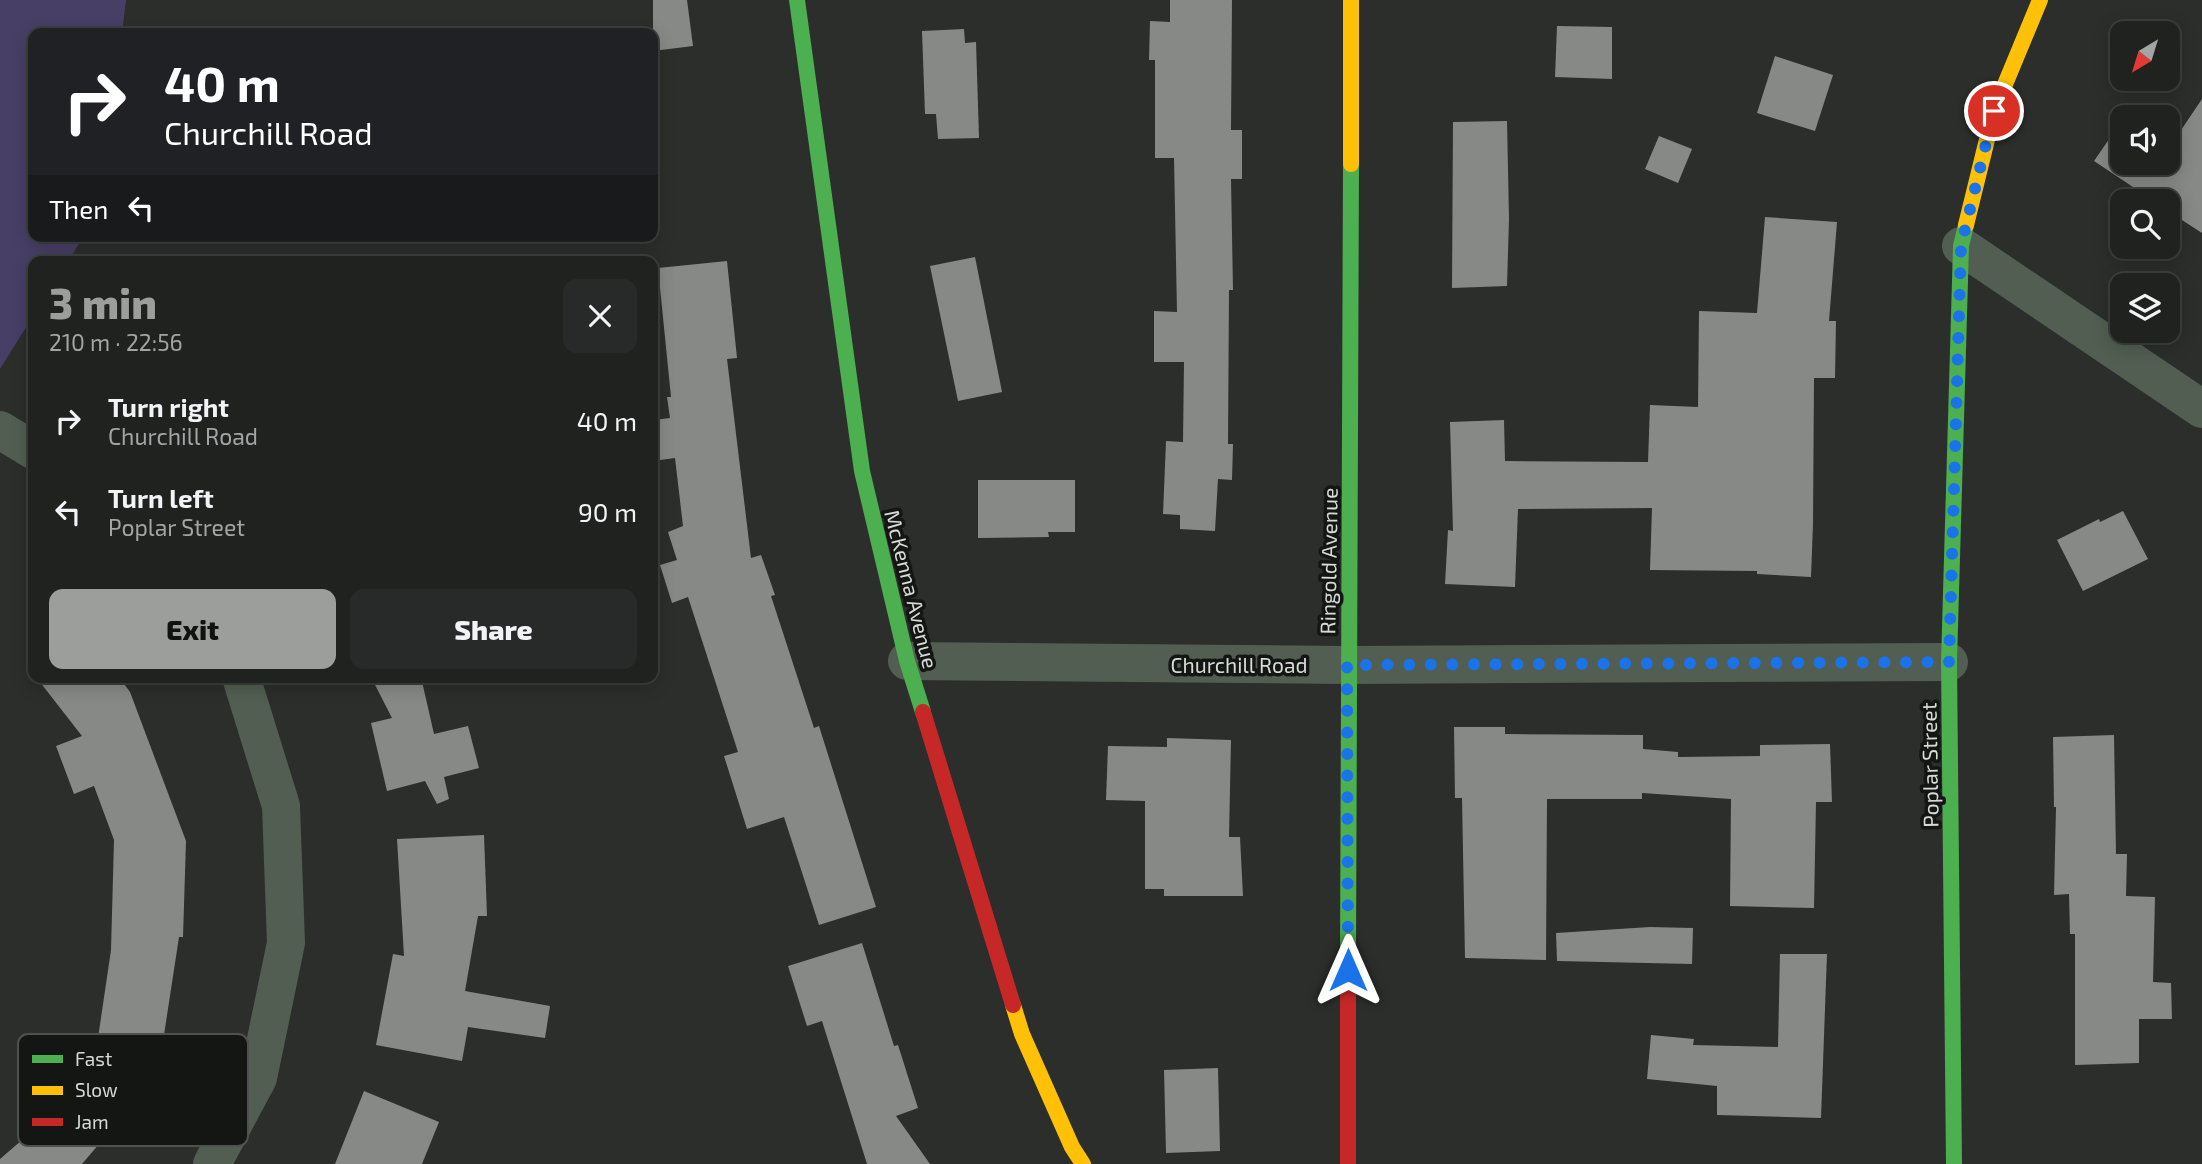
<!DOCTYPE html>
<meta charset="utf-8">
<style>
:root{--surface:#202220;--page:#282a29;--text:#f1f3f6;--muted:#a2a4a5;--line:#3d3f3e;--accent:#9b9e9a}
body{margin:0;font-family:"Exo 2",sans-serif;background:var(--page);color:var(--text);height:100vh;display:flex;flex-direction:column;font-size:26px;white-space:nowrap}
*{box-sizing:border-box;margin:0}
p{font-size:23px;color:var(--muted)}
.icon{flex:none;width:38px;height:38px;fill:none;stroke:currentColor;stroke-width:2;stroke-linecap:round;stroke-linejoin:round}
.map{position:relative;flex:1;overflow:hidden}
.details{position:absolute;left:28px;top:256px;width:630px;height:427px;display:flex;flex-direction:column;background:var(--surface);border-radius:14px;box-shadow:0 4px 18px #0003,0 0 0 2px var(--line)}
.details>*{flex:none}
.banner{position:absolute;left:28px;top:28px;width:630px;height:214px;border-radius:14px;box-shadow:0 4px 18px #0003,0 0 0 2px var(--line);background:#202124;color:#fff;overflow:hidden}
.needle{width:46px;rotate:218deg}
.fabs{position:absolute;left:2110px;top:21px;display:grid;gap:14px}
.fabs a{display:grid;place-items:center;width:70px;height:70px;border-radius:14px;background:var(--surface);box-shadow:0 4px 18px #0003,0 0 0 2px var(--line);font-size:35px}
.pin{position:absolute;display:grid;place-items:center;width:60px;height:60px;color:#fff;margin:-30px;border:4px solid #fff;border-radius:50%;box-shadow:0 2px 7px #0007}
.me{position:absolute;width:77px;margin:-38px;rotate:0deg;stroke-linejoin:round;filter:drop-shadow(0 0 5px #0008)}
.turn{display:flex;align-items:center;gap:24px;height:147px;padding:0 21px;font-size:32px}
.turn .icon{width:91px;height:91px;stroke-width:2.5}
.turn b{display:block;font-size:49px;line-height:60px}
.then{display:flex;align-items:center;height:66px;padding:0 21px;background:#0003;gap:14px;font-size:26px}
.round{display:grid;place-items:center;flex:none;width:74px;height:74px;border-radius:14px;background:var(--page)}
.headline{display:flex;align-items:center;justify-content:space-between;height:119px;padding:0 21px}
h1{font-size:42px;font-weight:800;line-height:52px;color:var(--accent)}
.action{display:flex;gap:14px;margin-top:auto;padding:14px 21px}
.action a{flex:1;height:80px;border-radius:14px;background:var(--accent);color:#111;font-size:28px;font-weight:800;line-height:80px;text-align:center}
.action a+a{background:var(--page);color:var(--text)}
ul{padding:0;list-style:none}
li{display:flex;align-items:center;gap:21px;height:91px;padding:0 21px}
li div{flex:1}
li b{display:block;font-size:26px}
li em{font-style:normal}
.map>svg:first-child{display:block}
</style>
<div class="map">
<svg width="2202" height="1164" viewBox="0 0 2202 1164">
<rect width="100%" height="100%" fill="#2b2e2b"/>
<path fill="#473f66" d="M 0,0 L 126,0 L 122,33 L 33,33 L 33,236 L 84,236 L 68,261 L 33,261 L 33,316 L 0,369 Z"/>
<g fill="#878987">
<path d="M 653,0 L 687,0 L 693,46 L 653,51 Z"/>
<path d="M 1170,0 L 1232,0 L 1231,130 L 1242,130 L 1242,179 L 1231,179 L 1233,290 L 1229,290 L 1228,444 L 1233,444 L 1232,480 L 1218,479 L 1215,531 L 1180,529 L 1180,515 L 1163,514 L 1166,441 L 1183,442 L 1184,362 L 1154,362 L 1154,311 L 1177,312 L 1174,158 L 1155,158 L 1155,60 L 1149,60 L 1150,21 L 1170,22 Z"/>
<path d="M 1557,26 L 1612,27 L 1612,79 L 1555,77 Z"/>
<path d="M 964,29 L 965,43 L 976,42 L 979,138 L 938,139 L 936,114 L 925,114 L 922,31 Z"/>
<path d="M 1775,56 L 1833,75 L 1815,131 L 1757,113 Z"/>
<path d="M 2202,99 L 2202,233 L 2168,211 L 2168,201 L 2154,201 L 2094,161 L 2123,119 L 2123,163 L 2168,163 L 2168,138 L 2173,142 Z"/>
<path d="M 1507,121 L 1509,219 L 1507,286 L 1452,288 L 1453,122 Z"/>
<path d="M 1659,136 L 1692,149 L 1678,183 L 1645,169 Z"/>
<path d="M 1765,217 L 1837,222 L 1829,321 L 1836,321 L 1835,378 L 1814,378 L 1813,524 L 1811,577 L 1757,574 L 1757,571 L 1650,570 L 1652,508 L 1518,509 L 1515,587 L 1445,584 L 1448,530 L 1453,531 L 1450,422 L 1504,420 L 1505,461 L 1648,462 L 1650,405 L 1698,407 L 1699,311 L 1757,313 Z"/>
<path d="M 975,257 L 1002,392 L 958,401 L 930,266 Z"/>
<path d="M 727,261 L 737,358 L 727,359 L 751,558 L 761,555 L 775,595 L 771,596 L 814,728 L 819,726 L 876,907 L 819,925 L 784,817 L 747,829 L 724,756 L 738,752 L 688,597 L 672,603 L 660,565 L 677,560 L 668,532 L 683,526 L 675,458 L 653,461 L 653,420 L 670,418 L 667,397 L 671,397 L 658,268 Z"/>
<path d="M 978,480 L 1075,480 L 1075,532 L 1048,532 L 1049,537 L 978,538 Z"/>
<path d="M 2123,511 L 2148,559 L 2083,591 L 2057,540 L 2099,519 L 2100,522 Z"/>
<path d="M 36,677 L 119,677 L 130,692 L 186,841 L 183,937 L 179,937 L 162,1048 L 98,1038 L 111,950 L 114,840 L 94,786 L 74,794 L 56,746 L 82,736 Z"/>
<path d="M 371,677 L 421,677 L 434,734 L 468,726 L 479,768 L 444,777 L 449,799 L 437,804 L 425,781 L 387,791 L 371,723 L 392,718 Z"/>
<path d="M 1454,727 L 1505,727 L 1505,734 L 1643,735 L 1643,749 L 1678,752 L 1678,757 L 1760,756 L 1760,745 L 1830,744 L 1832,802 L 1816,802 L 1814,908 L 1730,906 L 1731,799 L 1642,793 L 1642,799 L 1547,799 L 1546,960 L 1465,958 L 1462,798 L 1455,798 Z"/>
<path d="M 2114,735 L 2116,854 L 2127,854 L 2126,896 L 2155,897 L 2153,982 L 2171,983 L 2172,1019 L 2139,1019 L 2139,1063 L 2075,1065 L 2075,934 L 2070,934 L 2069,894 L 2054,895 L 2056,807 L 2054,807 L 2053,737 Z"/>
<path d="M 1167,738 L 1231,740 L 1229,837 L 1240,837 L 1243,896 L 1164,896 L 1164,889 L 1145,889 L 1145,801 L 1106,800 L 1108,746 L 1167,747 Z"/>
<path d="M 484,835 L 487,916 L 478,916 L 465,991 L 550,1006 L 545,1038 L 468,1027 L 462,1061 L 376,1045 L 393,954 L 404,956 L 397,839 Z"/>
<path d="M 1650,927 L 1693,928 L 1692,964 L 1557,961 L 1556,933 Z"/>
<path d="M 862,943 L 894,1046 L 898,1045 L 918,1108 L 896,1116 L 930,1164 L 867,1164 L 822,1021 L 807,1026 L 788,966 Z"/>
<path d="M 1780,954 L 1827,954 L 1821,1118 L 1717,1115 L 1717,1086 L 1647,1079 L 1651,1035 L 1694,1039 L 1693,1045 L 1778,1047 Z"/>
<path d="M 72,1061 L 128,1110 L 82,1164 L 0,1164 L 0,1159 L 44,1121 L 30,1109 Z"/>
<path d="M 1218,1068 L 1220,1151 L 1166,1153 L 1164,1070 Z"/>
<path d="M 364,1091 L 439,1122 L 422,1164 L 335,1164 Z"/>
</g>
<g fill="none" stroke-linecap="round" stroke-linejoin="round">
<g stroke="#525e51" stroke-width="38">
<path d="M 1961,246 L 2202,409"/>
<path d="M 0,430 L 33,450"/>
<path d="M 907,661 L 1347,665 L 1949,662"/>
<path d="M 212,1164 L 258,1078 L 286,943 L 281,806 L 241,677"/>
</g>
<g stroke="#4caf50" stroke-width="16">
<path d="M 797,0 L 862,471 L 907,661 L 923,712"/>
<path d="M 1348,956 L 1351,164"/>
<path d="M 1954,1164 L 1949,662 L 1961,246 L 1966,225"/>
</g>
<g stroke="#ffc107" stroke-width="16">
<path d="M 1351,0 L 1351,164"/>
<path d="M 1966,225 L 1994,111 L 2040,0"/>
<path d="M 1013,1005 L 1022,1034 L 1072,1147 L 1083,1164"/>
</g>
<g stroke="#c62828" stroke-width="16">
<path d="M 923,712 L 1013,1005"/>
<path d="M 1348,1164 L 1348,956"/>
</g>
</g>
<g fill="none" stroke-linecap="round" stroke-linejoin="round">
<path stroke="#1a73e8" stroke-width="12" stroke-dasharray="0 21.6" d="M 1348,970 L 1347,665 L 1949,662 L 1961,246 L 1994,111"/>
</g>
<g text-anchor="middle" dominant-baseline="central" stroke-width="7" stroke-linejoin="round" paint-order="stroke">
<g font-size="21" fill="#d7dad6" stroke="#141614">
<text transform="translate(1328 561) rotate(-89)">Ringold Avenue</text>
<text transform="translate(912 589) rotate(76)">McKenna Avenue</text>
<text x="1239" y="664">Churchill Road</text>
<text transform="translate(1929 765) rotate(-91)">Poplar Street</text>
</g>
</g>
<rect x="18" y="1034" width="230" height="112" rx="10" fill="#141614" stroke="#4e514e" stroke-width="2"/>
<rect x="32" y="1055" width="31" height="8" fill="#4caf50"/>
<rect x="32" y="1086" width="31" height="9" fill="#ffc107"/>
<rect x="32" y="1118" width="31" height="8" fill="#c62828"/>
<g font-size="19" fill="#d7dad6">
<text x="75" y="1066">Fast</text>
<text x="75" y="1097">Slow</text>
<text x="75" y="1129">Jam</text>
</g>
</svg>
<div class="fabs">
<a><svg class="needle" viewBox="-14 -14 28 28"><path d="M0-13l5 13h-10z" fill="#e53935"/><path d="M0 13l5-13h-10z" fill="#a2a4a5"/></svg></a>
<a><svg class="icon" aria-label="sound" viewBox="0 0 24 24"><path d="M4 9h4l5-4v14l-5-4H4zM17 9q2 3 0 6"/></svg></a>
<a><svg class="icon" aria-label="search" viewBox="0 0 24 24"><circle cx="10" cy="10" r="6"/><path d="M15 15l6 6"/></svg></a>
<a><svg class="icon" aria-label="layers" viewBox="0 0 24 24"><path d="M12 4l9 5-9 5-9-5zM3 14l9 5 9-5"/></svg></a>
</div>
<div class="pin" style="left:1994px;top:111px;background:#d93025"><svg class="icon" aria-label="arrive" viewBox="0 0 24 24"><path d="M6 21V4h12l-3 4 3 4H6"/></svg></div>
<svg class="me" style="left:1348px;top:970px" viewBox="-20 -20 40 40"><path d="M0-17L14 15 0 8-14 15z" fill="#1a73e8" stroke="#fff" stroke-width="4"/></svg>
<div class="banner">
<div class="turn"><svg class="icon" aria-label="right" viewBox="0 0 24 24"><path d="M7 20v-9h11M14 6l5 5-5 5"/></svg><div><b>40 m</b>Churchill Road</div></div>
<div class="then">Then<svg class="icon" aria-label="left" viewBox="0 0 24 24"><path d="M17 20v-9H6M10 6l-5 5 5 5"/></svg></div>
</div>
<section class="details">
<div class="headline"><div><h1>3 min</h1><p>210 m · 22:56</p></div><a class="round"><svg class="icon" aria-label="close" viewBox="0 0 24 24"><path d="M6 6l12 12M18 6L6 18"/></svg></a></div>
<ul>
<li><svg class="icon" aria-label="right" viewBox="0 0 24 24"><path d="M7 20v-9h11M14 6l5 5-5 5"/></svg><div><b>Turn right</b><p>Churchill Road</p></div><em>40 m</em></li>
<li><svg class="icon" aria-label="left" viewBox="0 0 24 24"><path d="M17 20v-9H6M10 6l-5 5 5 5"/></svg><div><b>Turn left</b><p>Poplar Street</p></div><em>90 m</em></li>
</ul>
<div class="action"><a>Exit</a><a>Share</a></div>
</section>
</div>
